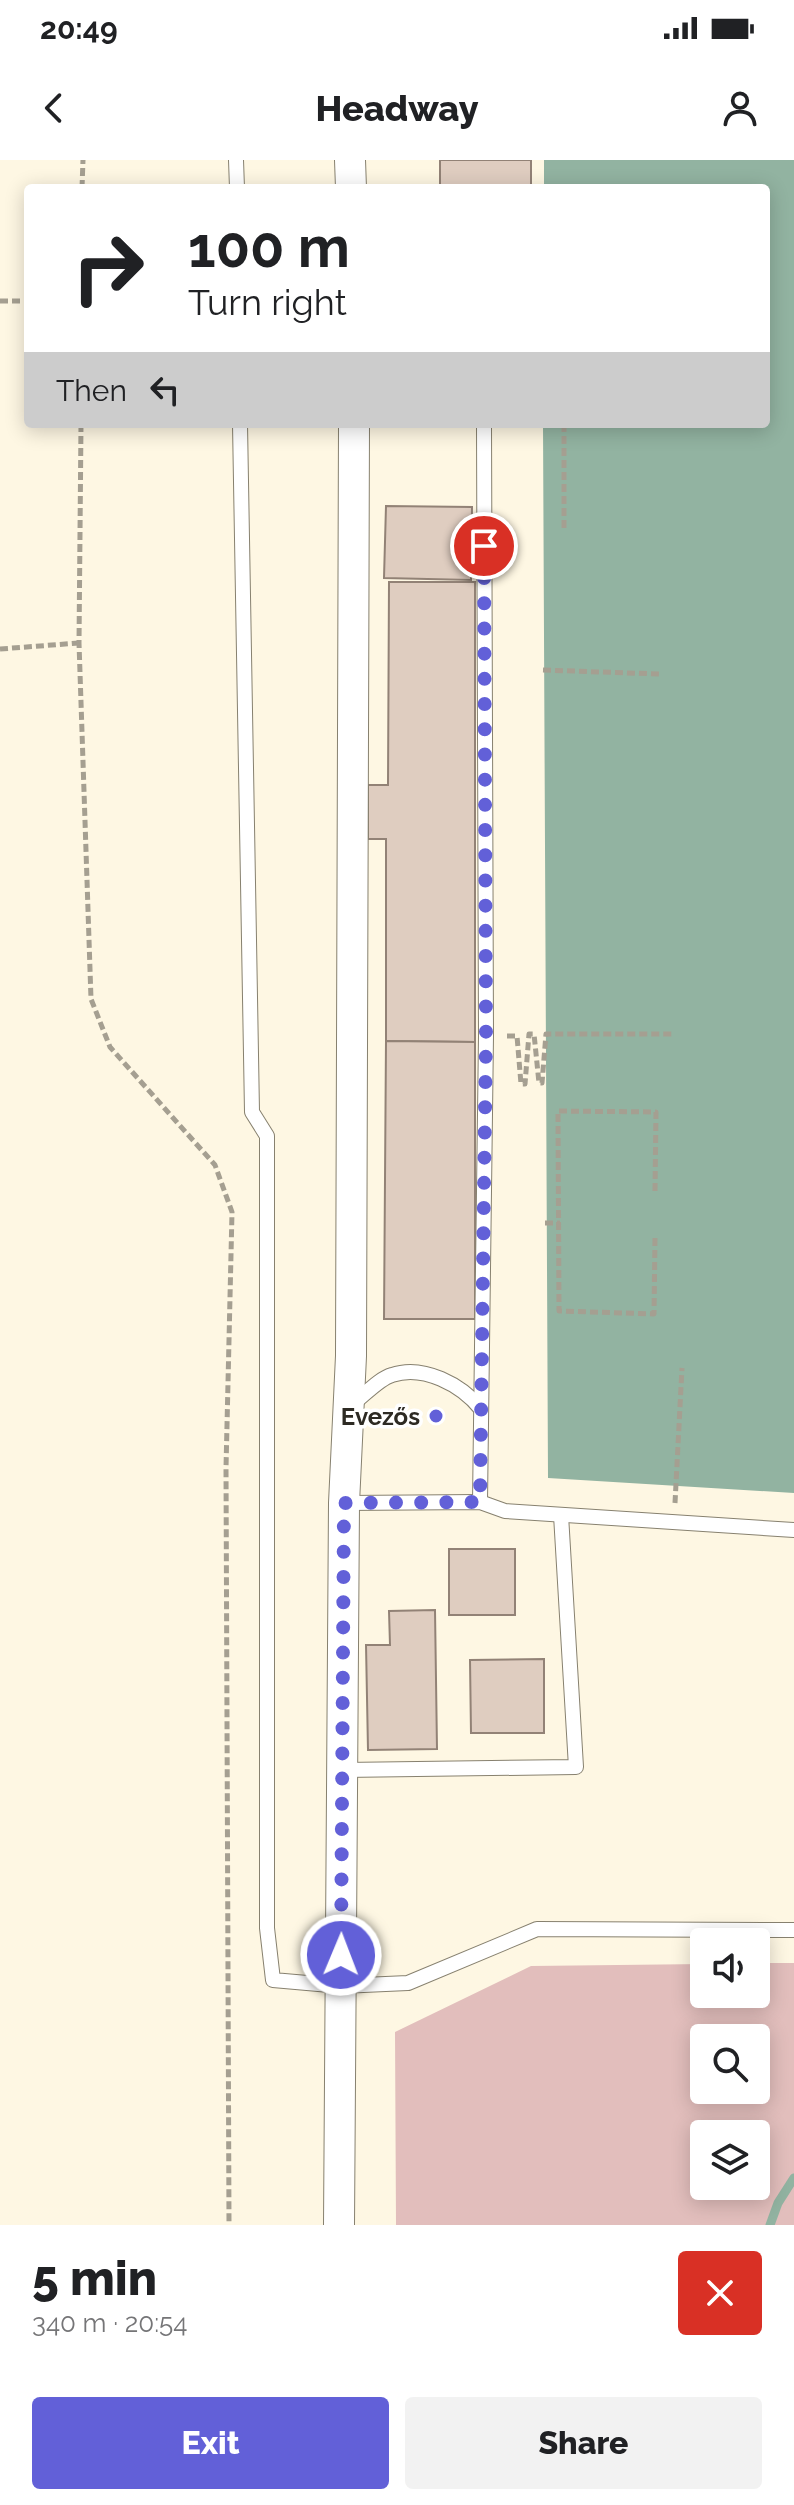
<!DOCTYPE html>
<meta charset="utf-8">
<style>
:root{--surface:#fff;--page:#f2f2f2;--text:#202124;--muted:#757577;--accent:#6260d8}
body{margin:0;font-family:Raleway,sans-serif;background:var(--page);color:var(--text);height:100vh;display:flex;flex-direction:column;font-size:30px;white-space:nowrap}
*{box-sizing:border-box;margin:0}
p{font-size:26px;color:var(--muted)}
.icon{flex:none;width:44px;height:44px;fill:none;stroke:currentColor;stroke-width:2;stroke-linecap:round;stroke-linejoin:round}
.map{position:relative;height:2065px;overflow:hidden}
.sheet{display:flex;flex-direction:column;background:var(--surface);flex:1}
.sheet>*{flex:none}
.top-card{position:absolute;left:24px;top:24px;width:746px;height:244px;border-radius:8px;box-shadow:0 4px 20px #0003;background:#fff;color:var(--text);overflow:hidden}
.controls{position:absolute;left:690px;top:1768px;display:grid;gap:16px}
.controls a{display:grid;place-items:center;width:80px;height:80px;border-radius:8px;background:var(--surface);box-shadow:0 4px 20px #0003;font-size:40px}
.pin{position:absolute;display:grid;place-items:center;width:68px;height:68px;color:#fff;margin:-34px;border:4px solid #fff;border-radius:50%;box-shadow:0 2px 8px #0007}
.me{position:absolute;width:88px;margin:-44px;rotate:1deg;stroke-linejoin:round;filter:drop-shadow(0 0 6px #0008)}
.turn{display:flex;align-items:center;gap:28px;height:168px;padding:0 32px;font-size:36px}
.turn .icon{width:104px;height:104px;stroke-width:2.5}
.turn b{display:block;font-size:56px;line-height:68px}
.then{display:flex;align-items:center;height:76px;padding:0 32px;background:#0003;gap:16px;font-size:30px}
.round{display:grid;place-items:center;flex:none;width:84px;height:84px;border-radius:8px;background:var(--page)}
.headline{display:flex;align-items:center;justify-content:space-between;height:136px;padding:0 32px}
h1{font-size:48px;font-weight:800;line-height:60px}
.primary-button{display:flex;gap:16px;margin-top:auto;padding:16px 32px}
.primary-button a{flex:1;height:92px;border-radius:8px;background:var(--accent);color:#fff;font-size:32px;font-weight:800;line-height:92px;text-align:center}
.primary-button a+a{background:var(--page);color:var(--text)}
.status{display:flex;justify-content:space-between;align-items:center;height:56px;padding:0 40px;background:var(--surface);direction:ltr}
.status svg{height:22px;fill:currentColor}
header{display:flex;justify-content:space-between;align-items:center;height:104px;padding:0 32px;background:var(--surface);font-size:36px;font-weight:800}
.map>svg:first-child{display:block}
</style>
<div class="status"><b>20:49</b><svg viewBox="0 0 49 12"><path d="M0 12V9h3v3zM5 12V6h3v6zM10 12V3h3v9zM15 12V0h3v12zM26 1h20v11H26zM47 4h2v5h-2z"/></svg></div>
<header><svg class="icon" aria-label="back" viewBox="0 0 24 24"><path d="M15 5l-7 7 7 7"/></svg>Headway<svg class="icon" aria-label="person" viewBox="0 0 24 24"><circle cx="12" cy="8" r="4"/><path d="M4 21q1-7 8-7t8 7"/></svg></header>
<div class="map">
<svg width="794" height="2065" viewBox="0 0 794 2065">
<rect width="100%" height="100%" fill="#fef7e3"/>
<path fill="#e2bebc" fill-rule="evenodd" d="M 756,1803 L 794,1803 L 794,2065 L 396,2065 L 395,1872 L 531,1806 L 704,1804 L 704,1834 L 756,1834 ZM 704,1878 L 756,1878 L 756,1930 L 704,1930 ZM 704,1974 L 756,1974 L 756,2026 L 704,2026 Z"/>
<path fill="#92b3a1" d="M 544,0 L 794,0 L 794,1333 L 548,1318 L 543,264 L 766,264 L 766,28 L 544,28 Z"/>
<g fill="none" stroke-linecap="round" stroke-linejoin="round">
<path stroke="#92b3a1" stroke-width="9" d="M 770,2065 L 778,2043 L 794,2018"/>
</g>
<g fill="#dfcdc0" stroke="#928276" stroke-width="2">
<path d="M 440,0 L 531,0 L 531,28 L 440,25 Z"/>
<path d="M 386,346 L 472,347 L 471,420 L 384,418 Z"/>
<path d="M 389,422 L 475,422 L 475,882 L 386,881 L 386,679 L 368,679 L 368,625 L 388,625 Z"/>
<path d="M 386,881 L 475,882 L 475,1159 L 384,1159 Z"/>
<rect x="449" y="1389" width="66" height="66"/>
<path d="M 435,1450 L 437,1589 L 368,1590 L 366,1485 L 390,1485 L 389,1451 Z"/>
<path d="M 544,1499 L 544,1573 L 471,1573 L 470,1500 Z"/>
</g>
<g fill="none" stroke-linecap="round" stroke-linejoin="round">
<defs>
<g id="service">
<path d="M 236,0 L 237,28"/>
<path d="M 240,264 L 252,952 L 267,976 L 267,1768 L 273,1820 L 341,1826 L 408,1823 L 537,1769 L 794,1770"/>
<path d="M 351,1245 C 363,1237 378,1219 392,1215 C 423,1204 462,1225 481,1249"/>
<path d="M 480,1342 L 486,876 L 484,264"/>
<path d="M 344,1343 L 480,1342 L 505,1351 L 794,1370"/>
<path d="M 343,1610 L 576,1607 L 561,1355"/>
</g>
<g id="minor">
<path d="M 350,0 L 351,28"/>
<path d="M 339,2065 L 344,1343 L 351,1196 L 354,264"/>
</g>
</defs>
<use href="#service" stroke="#87816f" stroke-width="16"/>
<use href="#minor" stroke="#87816f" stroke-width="32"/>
<g stroke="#a59f91" stroke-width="5" stroke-dasharray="8 4" stroke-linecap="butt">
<path d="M 82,28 L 83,0"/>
<path d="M 0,141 L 28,141"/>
<path d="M 81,264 L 79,483 L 91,839 L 110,887 L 215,1005 L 232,1052 L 226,1308 L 229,2065"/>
<path d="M 564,264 L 564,371"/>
<path d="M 0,489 L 79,483"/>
<path d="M 543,510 L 659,514"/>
<path d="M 507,876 L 517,876 L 521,924 L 525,924 L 529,874 L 534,874 L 539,923 L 542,923 L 546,874 L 675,874"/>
<path d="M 655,1031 L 656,952 L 558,951 L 559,1151 L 654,1154 L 655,1078"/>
<path d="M 545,1063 L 560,1063"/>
<path d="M 675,1343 L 682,1208"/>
</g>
<use href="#service" stroke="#fff" stroke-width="14"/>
<use href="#minor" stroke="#fff" stroke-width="30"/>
</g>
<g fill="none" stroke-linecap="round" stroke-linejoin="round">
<path stroke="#6260d8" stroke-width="14" stroke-dasharray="0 25.2" d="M 341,1795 L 344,1343 L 480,1342 L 486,876 L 484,386"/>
</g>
<circle fill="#6260d8" stroke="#fff" stroke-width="3" cx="436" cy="1256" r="8"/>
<g text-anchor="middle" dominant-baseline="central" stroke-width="7" stroke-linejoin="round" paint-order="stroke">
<g font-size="24" font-weight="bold" fill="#2d2a23" stroke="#fff" text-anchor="end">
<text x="420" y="1256">Evezős</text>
</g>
</g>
</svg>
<div class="controls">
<a><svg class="icon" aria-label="sound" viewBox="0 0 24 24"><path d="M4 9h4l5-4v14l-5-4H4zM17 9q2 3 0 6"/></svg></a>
<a><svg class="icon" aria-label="search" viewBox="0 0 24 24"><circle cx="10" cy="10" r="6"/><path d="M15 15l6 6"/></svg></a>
<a><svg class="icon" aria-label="layers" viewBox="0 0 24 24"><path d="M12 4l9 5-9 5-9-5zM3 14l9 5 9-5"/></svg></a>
</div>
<div class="pin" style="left:484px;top:386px;background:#d93025"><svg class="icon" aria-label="arrive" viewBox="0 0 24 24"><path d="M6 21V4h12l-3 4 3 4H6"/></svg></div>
<svg class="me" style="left:341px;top:1795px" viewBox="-20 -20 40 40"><circle r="17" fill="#6260d8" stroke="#fff" stroke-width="3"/><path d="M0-11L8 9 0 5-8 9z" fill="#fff"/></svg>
<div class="top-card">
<div class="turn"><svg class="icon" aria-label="right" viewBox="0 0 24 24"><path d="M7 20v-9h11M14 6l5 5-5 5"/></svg><div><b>100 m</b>Turn right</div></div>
<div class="then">Then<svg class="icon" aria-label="left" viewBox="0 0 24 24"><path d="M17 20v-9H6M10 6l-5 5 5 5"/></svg></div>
</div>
</div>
<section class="sheet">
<div class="headline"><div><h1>5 min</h1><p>340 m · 20:54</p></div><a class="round" style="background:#d93025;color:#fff"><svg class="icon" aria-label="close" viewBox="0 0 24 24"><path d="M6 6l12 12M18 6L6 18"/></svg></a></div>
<div class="primary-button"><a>Exit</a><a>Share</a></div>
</section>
